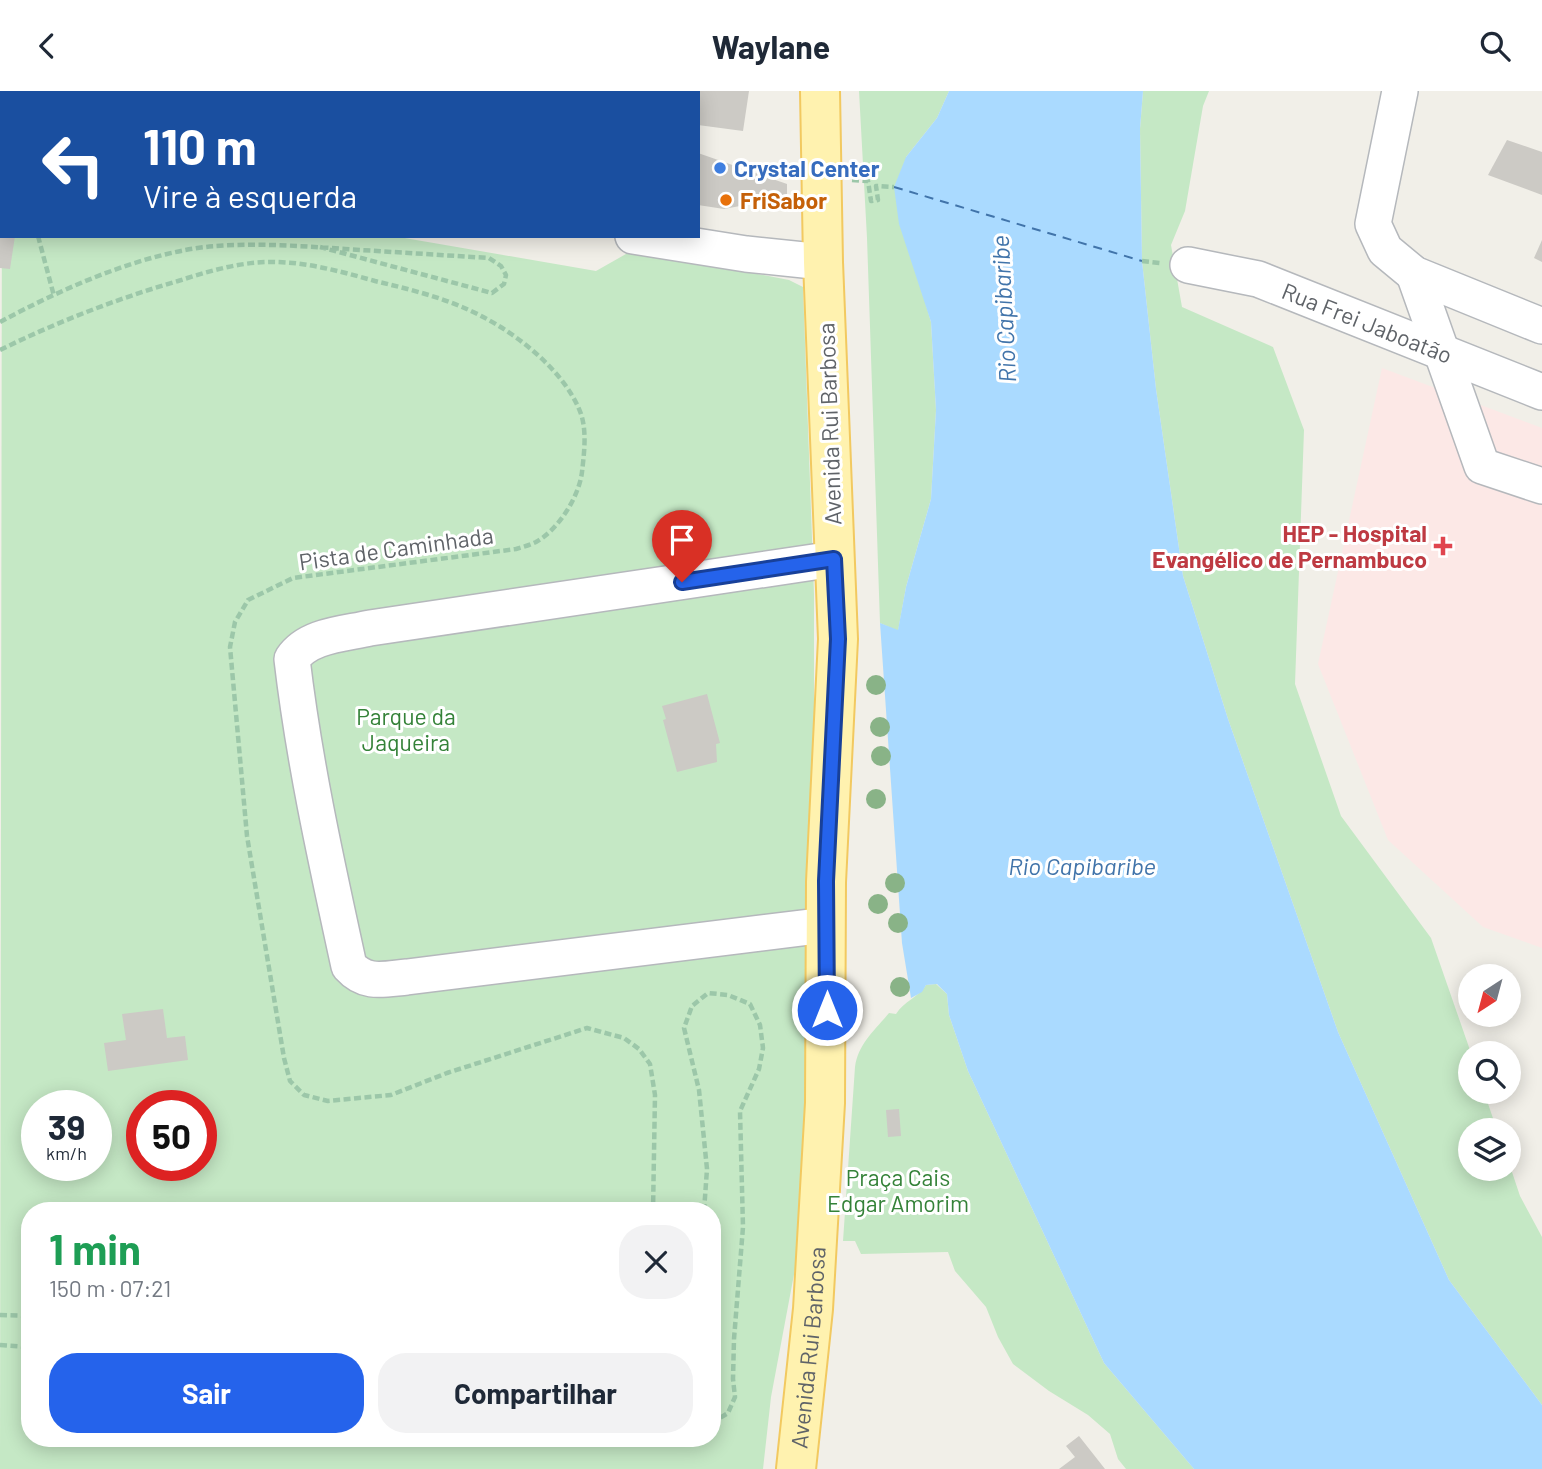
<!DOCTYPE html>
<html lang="pt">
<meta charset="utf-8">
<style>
:root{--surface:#fff;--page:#f2f2f3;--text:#1f2937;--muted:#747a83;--accent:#2563eb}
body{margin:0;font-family:Barlow,sans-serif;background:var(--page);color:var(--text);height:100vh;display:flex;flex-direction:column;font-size:26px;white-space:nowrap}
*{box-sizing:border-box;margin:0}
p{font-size:23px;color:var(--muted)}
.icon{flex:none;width:38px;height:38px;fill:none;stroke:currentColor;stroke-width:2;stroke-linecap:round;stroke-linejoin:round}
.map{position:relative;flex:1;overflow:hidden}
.panel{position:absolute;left:21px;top:1111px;width:700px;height:245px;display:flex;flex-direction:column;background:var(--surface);border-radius:28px;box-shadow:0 4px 18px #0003}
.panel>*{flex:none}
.hud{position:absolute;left:0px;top:0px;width:700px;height:147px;box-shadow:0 4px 18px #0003;background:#1a4fa0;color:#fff;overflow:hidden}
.needle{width:46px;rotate:216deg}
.tools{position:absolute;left:1458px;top:873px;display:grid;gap:14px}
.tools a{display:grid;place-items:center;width:63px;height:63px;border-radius:50%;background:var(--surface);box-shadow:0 4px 18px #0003;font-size:35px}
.speed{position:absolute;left:21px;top:999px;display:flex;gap:14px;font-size:35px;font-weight:700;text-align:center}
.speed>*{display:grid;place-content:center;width:91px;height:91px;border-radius:50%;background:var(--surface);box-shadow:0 4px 18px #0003;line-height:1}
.speed small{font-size:18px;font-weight:400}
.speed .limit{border:10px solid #d22;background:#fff;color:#111}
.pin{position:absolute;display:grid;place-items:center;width:60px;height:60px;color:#fff;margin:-72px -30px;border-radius:50% 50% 50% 0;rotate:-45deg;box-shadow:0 0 7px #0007}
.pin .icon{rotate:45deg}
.me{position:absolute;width:77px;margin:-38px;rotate:0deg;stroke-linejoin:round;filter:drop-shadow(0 0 5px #0008)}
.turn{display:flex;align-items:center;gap:24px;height:147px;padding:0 28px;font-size:32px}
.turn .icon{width:91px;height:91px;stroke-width:2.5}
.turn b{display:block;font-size:49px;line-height:60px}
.round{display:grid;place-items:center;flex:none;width:74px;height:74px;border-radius:28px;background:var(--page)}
.overview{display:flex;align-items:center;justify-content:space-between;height:119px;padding:0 28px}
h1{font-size:42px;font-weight:700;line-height:52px;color:#1e9e55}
.button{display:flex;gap:14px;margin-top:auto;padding:14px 28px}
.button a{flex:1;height:80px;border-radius:28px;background:var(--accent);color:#fff;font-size:28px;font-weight:700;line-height:80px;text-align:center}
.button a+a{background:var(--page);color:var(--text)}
header{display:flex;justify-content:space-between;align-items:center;height:91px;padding:0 28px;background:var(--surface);font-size:32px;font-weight:700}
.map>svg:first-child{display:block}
</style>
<header><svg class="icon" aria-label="back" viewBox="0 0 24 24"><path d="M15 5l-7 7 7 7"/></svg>Waylane<svg class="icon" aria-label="search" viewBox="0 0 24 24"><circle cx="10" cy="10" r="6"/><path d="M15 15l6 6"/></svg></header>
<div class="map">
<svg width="1542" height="1378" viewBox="0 0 1542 1378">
<rect width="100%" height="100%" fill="#f1efe8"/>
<path fill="#fce8e6" d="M 1382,277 L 1542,337 L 1542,857 L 1483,836 L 1388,749 L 1318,573 Z"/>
<g fill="#c5e8c5" fill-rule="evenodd">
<path d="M 859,0 L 949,0 L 937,27 L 906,66 L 917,183 L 931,231 L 936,319 L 931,408 L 906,496 L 898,540 L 880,532 L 867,147 Z"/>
<path d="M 1143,0 L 1209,0 L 1203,15 L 1185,120 L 1171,154 L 1182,216 L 1273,256 L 1304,339 L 1295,593 L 1341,725 L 1431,847 L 1471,962 L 1470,1001 L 1484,1001 L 1497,1039 L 1470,1040 L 1470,1078 L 1508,1078 L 1509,1072 L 1520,1105 L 1542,1146 L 1542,1314 L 1449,1189 L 1338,941 L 1228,628 L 1183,485 L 1156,298 L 1142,170 L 1140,38 Z"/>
<path d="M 2,55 L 2,145 L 393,145 L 596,180 L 633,159 L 789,189 L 803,196 L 814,503 L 814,760 L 809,975 L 798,1162 L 771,1306 L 763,1378 L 0,1378 ZM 37,1015 L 96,1015 L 96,1074 L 37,1074 ZM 142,1015 L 201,1015 L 201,1074 L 142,1074 ZM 30,1120 L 712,1120 L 712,1348 L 30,1348 Z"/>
<path d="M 936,893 L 947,903 L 949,924 L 968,980 L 1104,1272 L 1194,1378 L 1126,1378 L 1118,1368 L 1110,1343 L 1088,1324 L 1049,1300 L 1013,1273 L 998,1246 L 986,1216 L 955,1180 L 948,1161 L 861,1163 L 855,1150 L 843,1150 L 855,976 C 858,953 875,939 889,922 L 896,923 C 904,910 919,906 926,894 Z"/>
</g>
<path fill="#aadaff" d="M 949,0 L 1143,0 L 1140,38 L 1142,170 L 1156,298 L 1183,485 L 1228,628 L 1338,941 L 1449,1189 L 1542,1314 L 1542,1378 L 1194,1378 L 1104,1272 L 968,980 L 949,924 L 947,903 L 937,893 L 926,894 L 922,901 L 911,907 L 902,852 L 880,532 L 898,539 L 906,496 L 931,408 L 936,319 L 931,231 L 899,133 L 894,96 L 906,66 L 937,27 Z"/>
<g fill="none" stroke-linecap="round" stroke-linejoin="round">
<path stroke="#4174aa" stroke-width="2" stroke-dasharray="9 7" stroke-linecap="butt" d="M 894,96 L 1142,170"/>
</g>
<g fill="#cccac5">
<path d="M 698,0 L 749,0 L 743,40 L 698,34 Z"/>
<path d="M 1507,49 L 1542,61 L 1542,104 L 1488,84 Z"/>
<path d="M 698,62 L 787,93 L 787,106 L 724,118 L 698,114 Z"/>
<path d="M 0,145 L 15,145 L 10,178 L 0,177 Z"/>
<path d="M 1542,149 L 1542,171 L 1534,167 Z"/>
<path d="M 707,603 L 720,652 L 716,653 L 717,671 L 677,681 L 663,629 L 666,628 L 662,615 Z"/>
<path d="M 163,918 L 167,947 L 185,945 L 188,969 L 108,980 L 104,952 L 126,949 L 122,923 Z"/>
<path d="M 899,1018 L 901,1045 L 888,1046 L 886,1019 Z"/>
<path d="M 1079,1345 L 1105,1378 L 1059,1378 L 1075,1366 L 1066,1355 Z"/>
</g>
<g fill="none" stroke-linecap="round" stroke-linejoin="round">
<defs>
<g id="minor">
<path d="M 1400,0 L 1373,133 L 1385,159 L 1414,183 L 1542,235"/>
<path d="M 0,37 L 2,37"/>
<path d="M 633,145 L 746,163 L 823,171"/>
<path id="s1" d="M 1188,174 L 1258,188 L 1542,301"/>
<path d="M 1414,183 L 1482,375 L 1542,395"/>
<path d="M 826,834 L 407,886 C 384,888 366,894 349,875 C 327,774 304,671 292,568 C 308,544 344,543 370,537 L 834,468"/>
</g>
<g id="major">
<path id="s2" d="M 796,1378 L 813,1218 L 825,1012 L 826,791 L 838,548 L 823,171 L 820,0"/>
</g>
</defs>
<use href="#minor" stroke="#b5b8bc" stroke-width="38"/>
<use href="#major" stroke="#f2c960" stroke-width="42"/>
<g stroke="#9cc7a9" stroke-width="4.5" stroke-dasharray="7 3.5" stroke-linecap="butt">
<path d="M 852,89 L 868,90 L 871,110 L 878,109 L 876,95 L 894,96"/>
<path d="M 38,145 L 54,205"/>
<path d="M 1142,170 L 1160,172"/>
<path d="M 0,231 C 61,198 146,160 216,155 C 259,152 302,155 345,158 C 393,161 441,164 489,167 L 501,175 L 506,184 L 504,193 L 492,202 L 320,156"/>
<path d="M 0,259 C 57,231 116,208 178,190 C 206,181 236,172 266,171 C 304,170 339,180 375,190 C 404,197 434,204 462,216 C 506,234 564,276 581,323 C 587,341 584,363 582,381 C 579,406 558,439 536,451 C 530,454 523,456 516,458 L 293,487 L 248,509 L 235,531 L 230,556 L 247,745 L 284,967 L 290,990 L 304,1004 L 328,1010 L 391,1004 L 447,982 L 587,937 L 624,947 L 639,958 L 650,973 L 655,1004 L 653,1120"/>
<path d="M 704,1120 L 707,1078 L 699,999 L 684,937 L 692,915 L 708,902 L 728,904 L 750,913 L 760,934 L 763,957 L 759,978 L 740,1020 L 743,1136 L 734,1248 L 733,1288 L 735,1306 L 728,1322 L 712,1332"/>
<path d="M 0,1224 L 30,1225"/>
<path d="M 0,1254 L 30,1256"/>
</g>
<use href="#minor" stroke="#fff" stroke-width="35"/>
<use href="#major" stroke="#fff2af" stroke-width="38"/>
</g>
<g fill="#89b387">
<circle cx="876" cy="594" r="10"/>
<circle cx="880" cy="636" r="10"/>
<circle cx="881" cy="665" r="10"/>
<circle cx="876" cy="708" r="10"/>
<circle cx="895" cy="792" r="10"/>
<circle cx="878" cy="813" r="10"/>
<circle cx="898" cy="832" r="10"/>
<circle cx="900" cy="896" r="10"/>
</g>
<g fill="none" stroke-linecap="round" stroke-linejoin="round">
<defs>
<path id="route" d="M 682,491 L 834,468 L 838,548 L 826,790 L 827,919"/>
</defs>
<use href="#route" stroke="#184099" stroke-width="18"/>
<use href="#route" stroke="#2563eb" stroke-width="12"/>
</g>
<circle fill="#3f7fe0" stroke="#fff" stroke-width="2.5" cx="720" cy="77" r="7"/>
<circle fill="#e8710a" stroke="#fff" stroke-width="2.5" cx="726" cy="109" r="7"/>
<path fill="#e0444e" stroke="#fff" stroke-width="2.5" d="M1439.5 444.5h7v7h7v7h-7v7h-7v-7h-7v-7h7z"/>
<g text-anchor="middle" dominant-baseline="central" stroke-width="6" stroke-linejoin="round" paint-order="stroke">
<g font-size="23" font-weight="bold" fill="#366cbe" stroke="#fff" text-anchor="start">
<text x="734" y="77">Crystal Center</text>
</g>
<g font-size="23" font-weight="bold" fill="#c56008" stroke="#fff" text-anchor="start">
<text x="740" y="109">FriSabor</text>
</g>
<g font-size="23" fill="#5f6368" stroke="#fff">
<text stroke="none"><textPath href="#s1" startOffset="189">Rua Frei Jaboatão</textPath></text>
<text transform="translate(829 333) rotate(-92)">Avenida Rui Barbosa</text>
<text transform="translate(396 457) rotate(-8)">Pista de Caminhada</text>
<text stroke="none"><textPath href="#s2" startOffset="122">Avenida Rui Barbosa</textPath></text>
</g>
<g font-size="23" font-weight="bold" fill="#be3a42" stroke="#fff" text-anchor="end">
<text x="1427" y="442">HEP - Hospital<tspan x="1427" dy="26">Evangélico de Pernambuco</tspan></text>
</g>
<g font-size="23" fill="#348238" stroke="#fff">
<text x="406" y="625">Parque da<tspan x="406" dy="26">Jaqueira</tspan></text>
<text x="898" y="1086">Praça Cais<tspan x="898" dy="26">Edgar Amorim</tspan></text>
</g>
<g font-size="24" font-style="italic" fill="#4174aa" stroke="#fff">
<text transform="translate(1003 218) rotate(-93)">Rio Capibaribe</text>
<text x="1082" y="774">Rio Capibaribe</text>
</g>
</g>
</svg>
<div class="tools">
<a><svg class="needle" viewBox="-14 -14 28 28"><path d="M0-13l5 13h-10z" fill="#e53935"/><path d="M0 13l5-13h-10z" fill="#747a83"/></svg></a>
<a><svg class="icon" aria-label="search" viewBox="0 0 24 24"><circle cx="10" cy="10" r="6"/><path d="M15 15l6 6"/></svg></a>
<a><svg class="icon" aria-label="layers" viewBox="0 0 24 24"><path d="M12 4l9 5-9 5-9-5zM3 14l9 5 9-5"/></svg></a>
</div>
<div class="speed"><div>39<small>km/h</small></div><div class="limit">50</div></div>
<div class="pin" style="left:682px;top:491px;background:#d93025"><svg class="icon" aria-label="arrive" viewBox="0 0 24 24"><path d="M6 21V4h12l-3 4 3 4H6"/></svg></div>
<svg class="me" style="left:827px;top:919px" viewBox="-20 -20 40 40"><circle r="17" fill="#2563eb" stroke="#fff" stroke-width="3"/><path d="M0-11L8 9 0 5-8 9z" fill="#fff"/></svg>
<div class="hud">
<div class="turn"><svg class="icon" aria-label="left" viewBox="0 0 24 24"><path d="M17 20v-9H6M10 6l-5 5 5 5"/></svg><div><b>110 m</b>Vire à esquerda</div></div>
</div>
<section class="panel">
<div class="overview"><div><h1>1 min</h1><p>150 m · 07:21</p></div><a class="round"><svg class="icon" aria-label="close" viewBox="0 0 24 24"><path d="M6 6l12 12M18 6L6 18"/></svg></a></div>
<div class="button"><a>Sair</a><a>Compartilhar</a></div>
</section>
</div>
